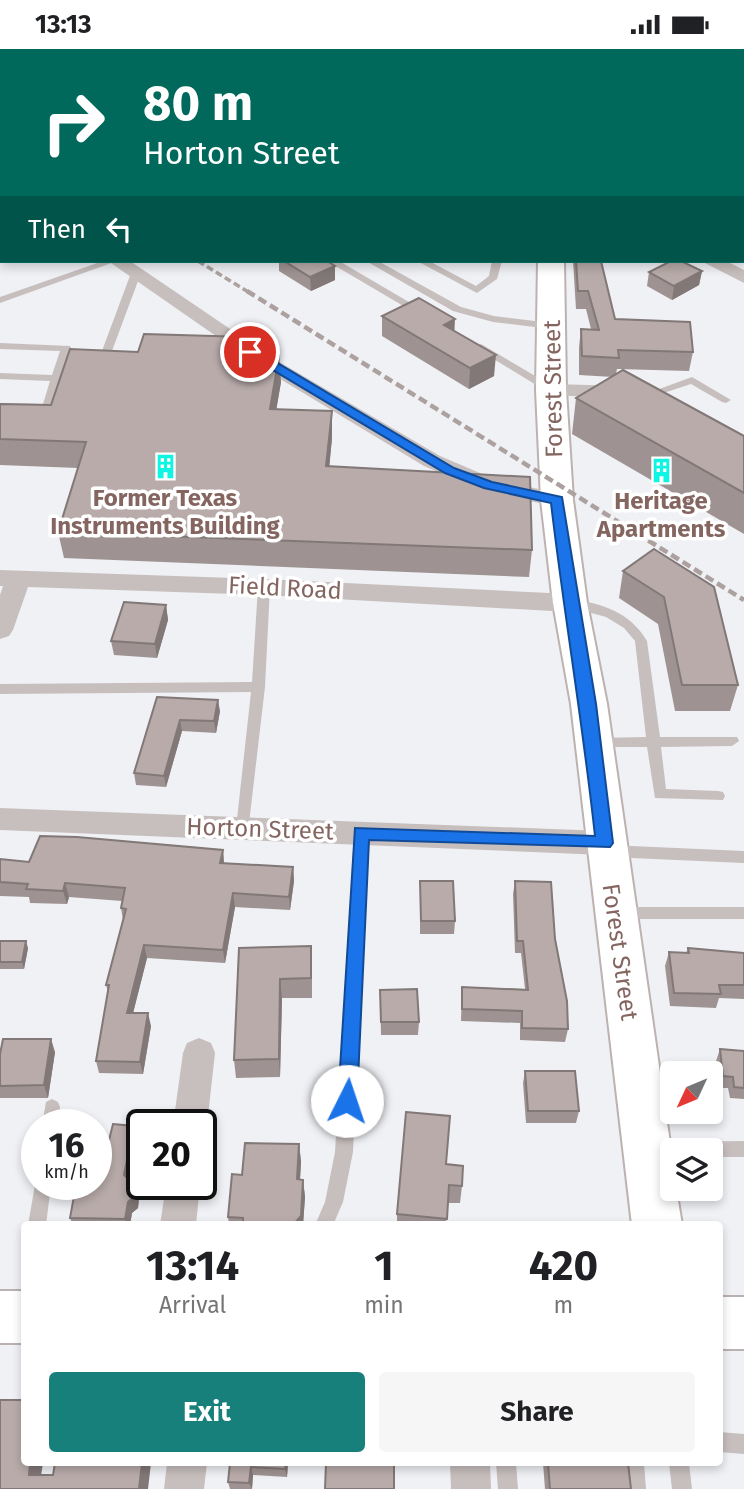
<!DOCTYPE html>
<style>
:root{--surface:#fff;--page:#f6f6f6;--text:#202124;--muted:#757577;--accent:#18807a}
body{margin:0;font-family:"Fira Sans",sans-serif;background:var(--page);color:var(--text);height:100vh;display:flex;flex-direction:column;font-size:26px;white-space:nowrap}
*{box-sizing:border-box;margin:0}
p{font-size:23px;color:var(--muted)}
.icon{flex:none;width:38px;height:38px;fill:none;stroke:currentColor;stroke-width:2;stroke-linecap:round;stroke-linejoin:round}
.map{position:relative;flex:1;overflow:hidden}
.drawer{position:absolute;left:21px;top:1172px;width:702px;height:245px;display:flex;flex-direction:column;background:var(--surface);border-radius:7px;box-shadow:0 4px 10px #0003}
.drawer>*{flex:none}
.banner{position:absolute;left:0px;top:0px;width:746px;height:214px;box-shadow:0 4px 10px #0003;background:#00695c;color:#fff;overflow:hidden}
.needle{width:46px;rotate:226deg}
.controls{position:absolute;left:660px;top:1012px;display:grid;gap:14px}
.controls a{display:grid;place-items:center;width:63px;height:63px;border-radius:7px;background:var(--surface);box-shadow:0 4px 10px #0003;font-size:35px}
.speed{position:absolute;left:21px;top:1060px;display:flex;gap:14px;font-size:35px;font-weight:700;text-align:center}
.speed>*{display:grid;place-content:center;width:91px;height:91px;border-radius:50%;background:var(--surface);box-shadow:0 4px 10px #0003;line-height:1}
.speed small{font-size:18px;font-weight:400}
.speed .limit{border:4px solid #111;border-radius:10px;background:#fff;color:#111}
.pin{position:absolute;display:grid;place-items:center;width:60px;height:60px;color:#fff;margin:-30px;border:4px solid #fff;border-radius:50%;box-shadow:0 2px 7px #0007}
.me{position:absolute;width:77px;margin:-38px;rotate:4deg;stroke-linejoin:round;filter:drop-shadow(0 0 5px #0008)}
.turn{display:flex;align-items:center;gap:24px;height:147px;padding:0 28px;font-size:32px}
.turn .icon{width:91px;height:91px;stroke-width:2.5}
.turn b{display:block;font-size:49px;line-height:60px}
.then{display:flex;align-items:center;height:66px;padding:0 28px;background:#0003;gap:14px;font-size:26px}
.eta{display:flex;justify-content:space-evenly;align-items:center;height:119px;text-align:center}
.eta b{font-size:42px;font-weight:700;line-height:49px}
.button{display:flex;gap:14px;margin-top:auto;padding:14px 28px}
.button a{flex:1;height:80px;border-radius:7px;background:var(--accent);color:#fff;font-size:28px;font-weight:700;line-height:80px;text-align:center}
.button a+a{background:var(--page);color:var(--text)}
.status{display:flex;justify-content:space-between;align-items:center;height:49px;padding:0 35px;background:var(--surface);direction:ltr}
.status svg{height:19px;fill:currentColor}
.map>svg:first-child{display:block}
</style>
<div class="status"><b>13:13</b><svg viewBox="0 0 49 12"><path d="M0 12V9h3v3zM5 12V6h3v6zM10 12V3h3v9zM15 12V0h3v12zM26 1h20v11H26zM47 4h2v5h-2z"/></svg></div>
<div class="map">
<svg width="744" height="1440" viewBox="0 0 744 1440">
<rect width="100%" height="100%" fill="#f0f1f5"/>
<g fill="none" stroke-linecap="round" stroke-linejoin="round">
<defs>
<g id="secondary">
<rect x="540" y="0" width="22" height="2"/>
<path d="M 538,212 L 564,212 L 566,341 L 573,451 L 587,554 L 607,655 L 672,1108 L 672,1139 L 676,1139 L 682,1176 L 632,1176 L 571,655 L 553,554 L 541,451 L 536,341 Z"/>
</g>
<g id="trunk">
<rect x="0" y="1242" width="24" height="52"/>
<rect x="719" y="1248" width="25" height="52"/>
</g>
</defs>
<use href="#secondary" stroke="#bcb2b0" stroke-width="4"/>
<use href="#trunk" stroke="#b9b2b1" stroke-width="4"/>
<g fill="#c7bfbe" fill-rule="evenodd">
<path d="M 0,152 L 2,153 L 2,159 L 0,158 Z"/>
<path d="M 2,199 L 2,205 L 0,206 L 0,200 Z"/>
<path d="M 103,212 L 117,212 L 0,254 L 0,248 Z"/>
<path d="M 327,212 L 339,212 L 426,263 L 417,265 Z"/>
<path d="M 366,212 L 378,212 L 461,258 L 494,267 L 551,274 L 556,277 L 551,280 L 493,273 L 453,262 Z"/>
<path d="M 417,212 L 429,212 L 476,237 L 489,227 L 492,212 L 502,212 L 497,230 L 477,244 Z"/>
<path d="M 136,221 L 141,224 L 106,318 L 101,321 L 97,320 L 96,318 L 131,224 Z"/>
<path d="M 0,294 L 70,297 L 71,299 L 51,360 L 0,360 L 0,354 L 43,355 L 50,332 L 0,330 L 0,324 L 52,326 L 60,302 L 0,300 Z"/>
<path d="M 481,295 L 554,338 L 555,340 L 550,343 L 546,342 L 477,300 L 476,298 Z"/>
<path d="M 692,328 L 731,351 L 726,354 L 722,353 L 691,335 L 645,350 L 640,347 Z"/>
<path d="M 264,534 L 270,538 L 265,638 L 248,783 L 238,783 L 236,779 L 251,643 L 0,645 L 0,635 L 252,633 L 258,538 Z"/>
<path d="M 570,550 C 602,554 630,563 647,592 L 660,688 L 737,688 L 739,692 L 732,697 L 661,698 L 666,740 L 718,742 L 723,743 L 725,747 L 723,751 L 655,749 L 647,698 L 589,698 L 587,694 L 589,690 L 594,689 L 646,688 L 635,592 L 624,579 L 606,568 L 566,557 L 564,554 Z"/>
<path d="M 361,778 L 366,780 L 368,784 L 353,1103 L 343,1153 L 333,1176 L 315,1176 L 325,1153 L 335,1103 L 354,784 L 356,780 Z"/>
<path d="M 609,796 L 744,802 L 744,814 L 609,808 L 604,806 L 602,802 L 604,798 Z"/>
<path d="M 620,858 L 744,858 L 744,870 L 620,870 L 615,868 L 612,864 L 615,860 Z"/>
<path d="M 52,1050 L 58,1053 L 60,1058 L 59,1076 L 42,1076 L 46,1053 Z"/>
<path d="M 744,1092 L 744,1108 L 710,1108 L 710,1101 L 672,1101 L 672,1109 L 654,1109 L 648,1107 L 645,1101 L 648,1095 L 654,1093 Z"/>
<path d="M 36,1130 L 37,1136 L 51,1136 L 46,1176 L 28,1176 Z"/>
<path d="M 719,1383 L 744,1385 L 744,1405 L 719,1403 Z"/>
<path d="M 496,1414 L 516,1414 L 518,1440 L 498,1440 Z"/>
<path d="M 624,1414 L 644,1414 L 646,1440 L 626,1440 Z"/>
<path d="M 669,1414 L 689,1414 L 692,1440 L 672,1440 Z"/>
</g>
<g fill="#c7bfbe" fill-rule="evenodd">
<path d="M 487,0 L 503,0 L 505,2 L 488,2 Z"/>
<rect x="0" y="128" width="2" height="11"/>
<path d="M 108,212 L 130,212 L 276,311 L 440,407 L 494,430 L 565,446 L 569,451 L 565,456 L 557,458 L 480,441 L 424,417 L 262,319 Z"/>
<path d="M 701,212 L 726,212 L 744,221 L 744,234 Z"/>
<path d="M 551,335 L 628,337 L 639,343 L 628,349 L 543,346 L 540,341 Z"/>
<path d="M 0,521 L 264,530 L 570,545 L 579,548 L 583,554 L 579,560 L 570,563 L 264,546 L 28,538 L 13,581 L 9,587 L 0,590 L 0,546 L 3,537 L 0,537 Z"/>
<path d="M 0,759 L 604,782 L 614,786 L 619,794 L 614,802 L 604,806 L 0,781 Z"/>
<path d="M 199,989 L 211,994 L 215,1004 L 207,1076 L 201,1087 L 201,1076 L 173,1076 L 183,1004 L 187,994 Z"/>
<path d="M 166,1136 L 200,1136 L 196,1176 L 160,1176 Z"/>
<path d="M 167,1414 L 207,1414 L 204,1440 L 164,1440 Z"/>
<path d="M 450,1414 L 490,1414 L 491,1440 L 451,1440 Z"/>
</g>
<use href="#secondary" fill="#fff" fill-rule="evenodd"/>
<use href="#trunk" fill="#fff" fill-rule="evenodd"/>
<path stroke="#aca19f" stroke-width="3.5" stroke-dasharray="7 3.5" stroke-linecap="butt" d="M 198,212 L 250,244"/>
<path stroke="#aca19f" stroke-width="4.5" stroke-dasharray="9 4.5" stroke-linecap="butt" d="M 247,242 L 744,551"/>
</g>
<g fill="#9e9392">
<path d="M 411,0 L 477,0 L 480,2 L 411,2 Z"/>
<path d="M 589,0 L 744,0 L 744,9 L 744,2 L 584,2 Z"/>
<path d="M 279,212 L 327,212 L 335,217 L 335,231 L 311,242 L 279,222 Z"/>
<path d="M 573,212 L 601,212 L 615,270 L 693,303 L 689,322 L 617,320 L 616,325 L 744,387 L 744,485 L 572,385 L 576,349 L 613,328 L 579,326 L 579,298 L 581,280 L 591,280 L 586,260 L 576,260 Z"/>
<path d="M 702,222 L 699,236 L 672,251 L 647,237 L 649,223 Z"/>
<path d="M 382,267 L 454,282 L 494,327 L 469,340 L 382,287 Z"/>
<path d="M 247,288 L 248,296 L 261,302 L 281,333 L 276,360 L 332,362 L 332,389 L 329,417 L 532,501 L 529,528 L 64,509 L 58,483 L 78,419 L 0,416 L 0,355 L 51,356 L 138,303 Z"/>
<path d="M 654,500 L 738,636 L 730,662 L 675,662 L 658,575 L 619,549 L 623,522 Z"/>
<path d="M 166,556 L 168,571 L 157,609 L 114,606 L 111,592 Z"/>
<path d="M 157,648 L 220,662 L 216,684 L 182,682 L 166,738 L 136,736 L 134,724 Z"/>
<path d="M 223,801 L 224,814 L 293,818 L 294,832 L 290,861 L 235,858 L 225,914 L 147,909 L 133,964 L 151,977 L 143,1025 L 99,1024 L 96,1012 L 108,943 L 106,936 L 123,871 L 121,859 L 122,852 L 69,848 L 67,855 L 30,854 L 29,848 L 0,847 L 0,810 L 29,813 Z"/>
<path d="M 420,832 L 455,872 L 454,885 L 420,885 Z"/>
<path d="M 515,832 L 555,890 L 568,980 L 565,993 L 520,991 L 520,974 L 461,972 L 462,938 L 525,940 L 521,904 L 515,904 L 513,845 Z"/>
<path d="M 0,892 L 28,899 L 24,920 L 0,920 Z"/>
<path d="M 239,899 L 312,917 L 312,949 L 282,949 L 280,1028 L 236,1029 L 234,1011 Z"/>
<path d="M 688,899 L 744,904 L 744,950 L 719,949 L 716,959 L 670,957 L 665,917 L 669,903 L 686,904 Z"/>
<path d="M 380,941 L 419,973 L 418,986 L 381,986 Z"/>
<path d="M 720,1000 L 744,1002 L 744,1050 L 730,1049 L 728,1039 L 719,1039 L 716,1012 Z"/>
<path d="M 55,1003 L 48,1049 L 0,1049 L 0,1005 Z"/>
<path d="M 525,1022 L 579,1062 L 576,1074 L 526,1074 L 523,1034 Z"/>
<path d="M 137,1089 L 129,1131 L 136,1137 L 139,1149 L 138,1159 L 132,1164 L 130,1176 L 73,1176 L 70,1169 L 96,1136 L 106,1103 Z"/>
<path d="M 299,1095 L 301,1113 L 300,1130 L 303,1131 L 305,1148 L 303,1176 L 229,1176 L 228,1168 L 242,1126 Z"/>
<path d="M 446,1115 L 462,1137 L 460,1154 L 448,1154 L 446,1176 L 397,1176 L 397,1165 Z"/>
<path d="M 230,1414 L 288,1414 L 287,1428 L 253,1426 L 252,1440 L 230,1440 L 228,1433 Z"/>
<path d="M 543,1414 L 628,1414 L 631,1440 L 545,1440 Z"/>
</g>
<g fill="#817877">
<path d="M 731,0 L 744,0 L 744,9 L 744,2 L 724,2 Z"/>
<path d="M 335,217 L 335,231 L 311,242 L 310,228 Z"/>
<path d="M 702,222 L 699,236 L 672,251 L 674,237 Z"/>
<path d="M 455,270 L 454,290 L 444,276 Z"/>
<path d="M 496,306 L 494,327 L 469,340 L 470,319 Z"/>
<path d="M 279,307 L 281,333 L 272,387 L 270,360 Z"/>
<path d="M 332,362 L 332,389 L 327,443 L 326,417 Z"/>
<path d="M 166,556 L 168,571 L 157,609 L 155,595 Z"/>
<path d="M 218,651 L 220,662 L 216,684 L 214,672 Z"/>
<path d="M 180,671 L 182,682 L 166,738 L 164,727 Z"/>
<path d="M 223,801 L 224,815 L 220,814 Z"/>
<path d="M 293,818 L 294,832 L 290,861 L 289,848 Z"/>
<path d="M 65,834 L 69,848 L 67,855 L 63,842 Z"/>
<path d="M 233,844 L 235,858 L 225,914 L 223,901 Z"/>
<path d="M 26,892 L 28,899 L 24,920 L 22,913 Z"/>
<path d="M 144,896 L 147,909 L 130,976 L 127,964 Z"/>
<path d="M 280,930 L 282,949 L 280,1028 L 279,1010 Z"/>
<path d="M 148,964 L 151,977 L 143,1025 L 140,1013 Z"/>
<path d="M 51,990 L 55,1003 L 48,1049 L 44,1036 Z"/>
<path d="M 134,1077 L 137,1089 L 127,1138 L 124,1126 Z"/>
<path d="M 299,1095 L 301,1113 L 299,1148 L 297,1130 Z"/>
<path d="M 303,1131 L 305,1148 L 303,1176 L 293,1176 Z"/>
<path d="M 136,1137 L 139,1149 L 138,1159 L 132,1164 L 130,1176 L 127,1176 L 125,1170 L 128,1153 Z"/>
<path d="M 30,1414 L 43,1414 L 39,1440 L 29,1426 Z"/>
<path d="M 142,1414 L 151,1414 L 148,1440 L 139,1440 Z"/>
<path d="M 286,1414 L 288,1414 L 287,1428 L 285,1420 Z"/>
<path d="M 251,1418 L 253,1426 L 252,1440 L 249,1434 Z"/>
</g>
<g fill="#b8abaa" stroke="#817877" stroke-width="2">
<path d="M 421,0 L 477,0 L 480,2 L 425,2 Z"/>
<path d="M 589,0 L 642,0 L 641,2 L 585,1 Z"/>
<path d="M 665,0 L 731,0 L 724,2 L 669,2 Z"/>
<path d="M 284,212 L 327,212 L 335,217 L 310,228 Z"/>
<path d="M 576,212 L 601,212 L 615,270 L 690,273 L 693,303 L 618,301 L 619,309 L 582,307 L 581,280 L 599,281 L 588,242 L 578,242 Z"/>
<path d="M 671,212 L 681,212 L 702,222 L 674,237 L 649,223 Z"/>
<path d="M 419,249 L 455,270 L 444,276 L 496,306 L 470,319 L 382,267 Z"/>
<path d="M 144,285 L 247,288 L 246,295 L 260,296 L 261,302 L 271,302 L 279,307 L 270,360 L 332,362 L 326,417 L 530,428 L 532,501 L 58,483 L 86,393 L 0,390 L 0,355 L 51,356 L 70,300 L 138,303 Z"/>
<path d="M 623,321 L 744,387 L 744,444 L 576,349 Z"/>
<path d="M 654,500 L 714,538 L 738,636 L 682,636 L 664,548 L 623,522 Z"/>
<path d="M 124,553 L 166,556 L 155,595 L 111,592 Z"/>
<path d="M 157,648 L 218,651 L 214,672 L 180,671 L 164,727 L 134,724 Z"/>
<path d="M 40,787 L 77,788 L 223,801 L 220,814 L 293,818 L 289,848 L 233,844 L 223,901 L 144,896 L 127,964 L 148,964 L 140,1013 L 96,1012 L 109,936 L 106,936 L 126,860 L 121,859 L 125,839 L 65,834 L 63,842 L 26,840 L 28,835 L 0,833 L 0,810 L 29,813 Z"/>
<path d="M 420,832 L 453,832 L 455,872 L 421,872 Z"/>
<path d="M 515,832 L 551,833 L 555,890 L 567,952 L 568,980 L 522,979 L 522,962 L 462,960 L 462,938 L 528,941 L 523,892 L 517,892 Z"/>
<path d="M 0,892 L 26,892 L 22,913 L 0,913 Z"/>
<path d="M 311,897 L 311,929 L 280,930 L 279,1010 L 234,1011 L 239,899 Z"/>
<path d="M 688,899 L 744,904 L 744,936 L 719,936 L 721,945 L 674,944 L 669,903 L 689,904 Z"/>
<path d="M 417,940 L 419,973 L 381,973 L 380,941 Z"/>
<path d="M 3,990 L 51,990 L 44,1036 L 0,1037 L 0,1005 Z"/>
<path d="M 720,1000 L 744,1002 L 744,1039 L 734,1038 L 733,1028 L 723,1027 Z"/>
<path d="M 525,1022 L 575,1022 L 579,1062 L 528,1062 Z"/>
<path d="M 406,1063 L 450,1067 L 446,1115 L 463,1117 L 462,1137 L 449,1136 L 447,1170 L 397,1165 Z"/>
<path d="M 113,1075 L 134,1077 L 124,1126 L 136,1137 L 135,1147 L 128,1153 L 125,1170 L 70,1169 L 76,1136 L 96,1136 L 96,1102 L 106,1103 Z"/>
<path d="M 245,1094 L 299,1095 L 297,1130 L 303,1131 L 301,1167 L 293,1176 L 243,1176 L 243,1169 L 228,1168 L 232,1125 L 242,1126 Z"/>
<path d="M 0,1351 L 24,1351 L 24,1414 L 30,1414 L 29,1426 L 53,1426 L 55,1414 L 142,1414 L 139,1440 L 0,1440 Z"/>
<path d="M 230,1414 L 286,1414 L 285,1420 L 251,1418 L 249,1434 L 228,1433 Z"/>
<path d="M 326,1414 L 394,1414 L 394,1440 L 325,1440 Z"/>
<path d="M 548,1414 L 628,1414 L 631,1440 L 550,1440 Z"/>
</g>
<path fill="#1a73e8" stroke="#114b97" stroke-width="2" d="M 246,300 L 254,300 L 454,419 L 492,433 L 562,448 L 596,655 L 613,794 L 610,798 L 369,791 L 357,1052 L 354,1058 L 347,1061 L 341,1058 L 338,1052 L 355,779 L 595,787 C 583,675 564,565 551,454 L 484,439 L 445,424 L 246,305 Z"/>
<defs>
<symbol id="building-bare" viewBox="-9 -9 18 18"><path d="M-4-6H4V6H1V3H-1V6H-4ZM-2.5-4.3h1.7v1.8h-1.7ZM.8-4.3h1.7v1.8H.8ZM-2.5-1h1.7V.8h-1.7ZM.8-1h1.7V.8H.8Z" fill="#0ff5e3" stroke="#fff" stroke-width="2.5" paint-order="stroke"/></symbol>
</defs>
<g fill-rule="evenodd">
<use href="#building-bare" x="148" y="400" width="35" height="35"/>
<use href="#building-bare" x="644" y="404" width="35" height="35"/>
</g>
<g text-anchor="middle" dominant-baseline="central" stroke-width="7" stroke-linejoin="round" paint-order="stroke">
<g font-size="24" fill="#846560" stroke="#fff">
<text transform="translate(553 340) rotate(-91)">Forest Street</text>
<text transform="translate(285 539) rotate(3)">Field Road</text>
<text transform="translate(260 780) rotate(2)">Horton Street</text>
<text transform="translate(620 903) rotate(82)">Forest Street</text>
</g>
<g font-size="24" font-weight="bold" fill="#846560" stroke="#fff">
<text x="165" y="449">Former Texas<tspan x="165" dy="28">Instruments Building</tspan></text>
<text x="661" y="452">Heritage<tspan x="661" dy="28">Apartments</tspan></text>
</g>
</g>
</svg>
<div class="controls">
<a><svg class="needle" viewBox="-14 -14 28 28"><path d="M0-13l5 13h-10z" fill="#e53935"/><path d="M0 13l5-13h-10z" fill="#757577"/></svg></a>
<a><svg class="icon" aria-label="layers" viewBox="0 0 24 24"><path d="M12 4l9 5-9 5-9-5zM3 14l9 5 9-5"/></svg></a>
</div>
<div class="speed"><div>16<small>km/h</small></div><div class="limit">20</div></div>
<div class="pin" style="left:250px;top:303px;background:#d93025"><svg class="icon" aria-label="arrive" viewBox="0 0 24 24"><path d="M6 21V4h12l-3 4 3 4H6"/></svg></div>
<svg class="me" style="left:347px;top:1052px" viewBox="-20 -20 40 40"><circle r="19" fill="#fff"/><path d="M0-13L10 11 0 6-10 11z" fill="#1a73e8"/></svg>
<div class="banner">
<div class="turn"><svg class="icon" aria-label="right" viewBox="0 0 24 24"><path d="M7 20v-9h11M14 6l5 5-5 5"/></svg><div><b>80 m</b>Horton Street</div></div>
<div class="then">Then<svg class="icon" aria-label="left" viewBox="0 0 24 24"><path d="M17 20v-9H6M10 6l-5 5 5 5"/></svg></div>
</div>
<section class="drawer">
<div class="eta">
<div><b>13:14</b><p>Arrival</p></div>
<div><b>1</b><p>min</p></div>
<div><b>420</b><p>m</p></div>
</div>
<div class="button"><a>Exit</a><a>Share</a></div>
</section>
</div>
